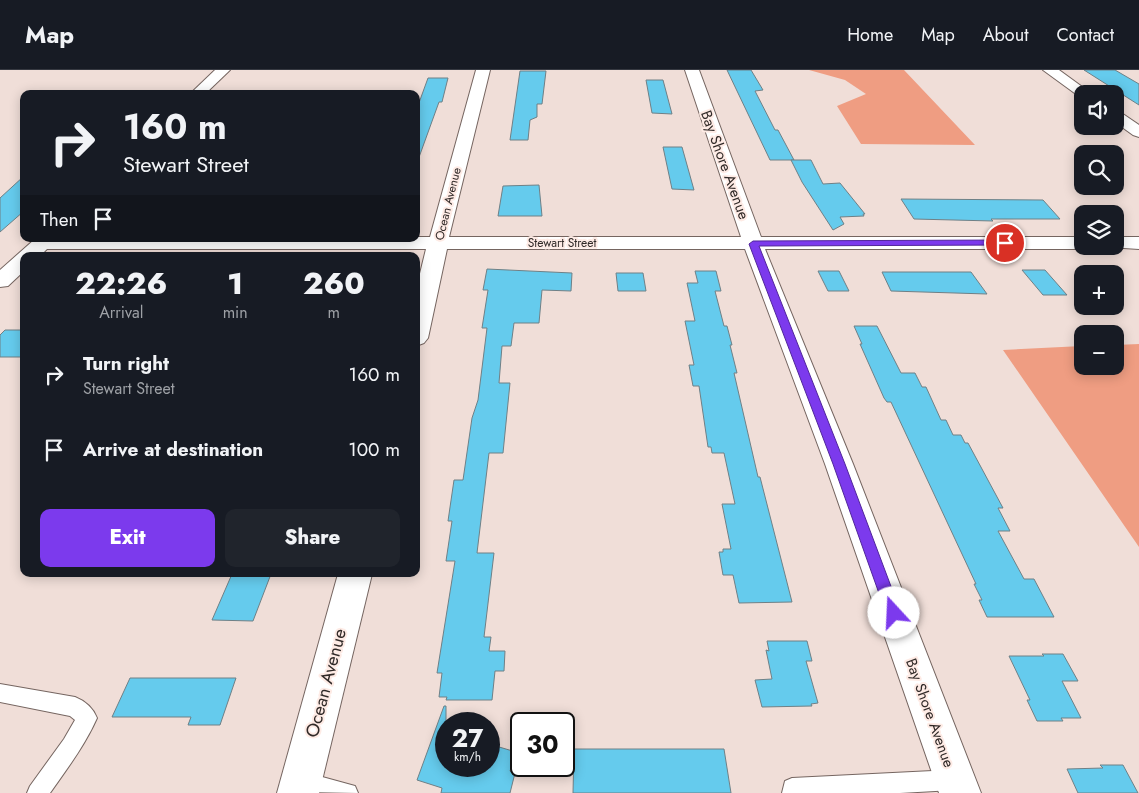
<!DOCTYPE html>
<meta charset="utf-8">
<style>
:root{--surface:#171b24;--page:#20242c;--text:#f1f3f6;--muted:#9ea1a6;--line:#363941;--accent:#7c3aed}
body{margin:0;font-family:Jost,sans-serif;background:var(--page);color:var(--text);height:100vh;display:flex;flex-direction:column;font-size:19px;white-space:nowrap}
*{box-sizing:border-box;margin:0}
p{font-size:16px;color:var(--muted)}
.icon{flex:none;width:28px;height:28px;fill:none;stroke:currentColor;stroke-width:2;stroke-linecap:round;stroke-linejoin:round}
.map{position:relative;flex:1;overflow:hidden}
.panel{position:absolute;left:20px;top:182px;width:400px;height:325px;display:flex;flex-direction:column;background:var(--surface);border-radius:10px;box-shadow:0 2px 12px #0003}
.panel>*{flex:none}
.top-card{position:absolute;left:20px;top:20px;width:400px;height:152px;border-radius:10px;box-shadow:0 2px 12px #0003;background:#171b24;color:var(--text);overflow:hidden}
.tools{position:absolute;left:1074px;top:15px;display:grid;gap:10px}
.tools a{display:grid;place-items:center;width:50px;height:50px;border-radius:10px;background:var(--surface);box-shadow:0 2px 12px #0003;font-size:25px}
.speed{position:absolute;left:435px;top:642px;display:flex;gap:10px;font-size:25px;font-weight:700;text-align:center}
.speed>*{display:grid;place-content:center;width:65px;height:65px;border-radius:50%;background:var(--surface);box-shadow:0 2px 12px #0003;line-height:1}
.speed small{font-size:12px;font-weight:400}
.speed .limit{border:2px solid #111;border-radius:8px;background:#fff;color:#111}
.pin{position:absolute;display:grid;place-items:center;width:42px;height:42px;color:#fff;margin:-21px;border:2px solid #fff;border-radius:50%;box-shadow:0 1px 5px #0007}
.me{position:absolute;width:55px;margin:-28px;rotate:340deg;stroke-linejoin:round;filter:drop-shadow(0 0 4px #0008)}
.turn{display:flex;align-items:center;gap:18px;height:105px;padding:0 20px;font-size:22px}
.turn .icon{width:65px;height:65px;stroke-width:2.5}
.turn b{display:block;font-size:35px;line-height:42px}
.then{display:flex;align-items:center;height:48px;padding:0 20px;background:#0003;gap:10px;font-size:19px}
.eta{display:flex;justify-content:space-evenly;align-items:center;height:85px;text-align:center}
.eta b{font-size:30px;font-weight:800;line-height:35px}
.action{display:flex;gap:10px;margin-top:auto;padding:10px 20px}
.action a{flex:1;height:58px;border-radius:10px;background:var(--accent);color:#fff;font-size:20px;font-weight:800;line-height:58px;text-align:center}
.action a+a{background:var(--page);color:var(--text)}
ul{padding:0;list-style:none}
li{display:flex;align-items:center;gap:15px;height:75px;padding:0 20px}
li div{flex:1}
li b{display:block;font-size:19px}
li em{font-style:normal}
header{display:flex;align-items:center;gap:30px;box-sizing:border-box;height:70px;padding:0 25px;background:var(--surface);border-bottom:1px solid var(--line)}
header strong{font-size:24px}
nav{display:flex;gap:28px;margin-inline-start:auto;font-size:18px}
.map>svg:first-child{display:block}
</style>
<header>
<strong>Map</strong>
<nav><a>Home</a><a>Map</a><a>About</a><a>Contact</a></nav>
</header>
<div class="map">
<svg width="1139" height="723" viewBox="0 0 1139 723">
<rect width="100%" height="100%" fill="#f0ded8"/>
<g fill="#ef9d82">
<path d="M 809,0 L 904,0 L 975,75 L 861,74 L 837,36 L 866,24 L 845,10 Z"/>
<path d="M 1139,274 L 1139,477 L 1003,280 L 1082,276 L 1082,296 L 1115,296 L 1115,275 Z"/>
</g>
<g fill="#65cbed" stroke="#6f8086">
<path d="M 727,0 L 751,0 L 763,20 L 755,21 L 775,60 L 778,60 L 794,90 L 770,90 Z"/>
<path d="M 1084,0 L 1115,0 L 1139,14 L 1139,35 Z"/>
<path d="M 520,1 L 546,1 L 542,34 L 537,34 L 537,47 L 530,50 L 528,70 L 510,70 Z"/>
<path d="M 428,8 L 448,8 L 442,32 L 439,32 L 418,90 L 416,90 L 416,41 Z"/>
<path d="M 646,10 L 663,10 L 672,44 L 652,43 Z"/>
<path d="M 663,77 L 682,77 L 694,120 L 672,119 Z"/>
<path d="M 791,90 L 811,90 L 823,114 L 840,113 L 865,144 L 863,144 L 864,146 L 840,147 L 844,154 L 833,160 L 802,112 Z"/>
<path d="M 24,106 L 24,141 L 0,162 L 0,128 Z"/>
<path d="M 539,115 L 542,146 L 498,146 L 503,116 Z"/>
<path d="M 901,129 L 1043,130 L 1060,149 L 991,149 L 993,151 L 914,149 Z"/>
<path d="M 487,199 L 572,203 L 571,221 L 542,220 L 539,253 L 514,253 L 511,276 L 502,276 L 499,313 L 510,313 L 503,383 L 489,383 L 477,483 L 494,483 L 484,567 L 491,567 L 489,581 L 505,581 L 504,601 L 495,601 L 492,630 L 446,630 L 447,627 L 439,627 L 442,603 L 437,603 L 455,491 L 446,491 L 452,451 L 448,451 L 454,410 L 463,410 L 472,348 L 478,330 L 487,258 L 482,258 L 488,220 L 483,220 Z"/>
<path d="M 1022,200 L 1045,200 L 1067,225 L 1043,225 Z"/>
<path d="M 695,201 L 716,201 L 721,221 L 715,221 L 724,256 L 727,256 L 732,275 L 730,275 L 737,303 L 734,303 L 758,407 L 760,407 L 792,532 L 739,533 L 733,505 L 723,505 L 719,482 L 723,482 L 723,479 L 731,479 L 722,434 L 735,434 L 724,383 L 712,383 L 711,377 L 708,377 L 699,316 L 693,316 L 689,295 L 694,295 L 685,251 L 695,251 L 687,213 L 698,213 Z"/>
<path d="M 818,201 L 839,201 L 849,221 L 828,221 Z"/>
<path d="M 882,202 L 971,202 L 987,224 L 891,221 Z"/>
<path d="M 616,203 L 643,203 L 646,221 L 618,221 Z"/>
<path d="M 854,256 L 877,256 L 901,303 L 915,303 L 922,317 L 926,317 L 941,350 L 946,350 L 953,365 L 961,365 L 965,373 L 968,373 L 1003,438 L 998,438 L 1010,461 L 998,461 L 1024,509 L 1034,509 L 1054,547 L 987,547 L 979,530 L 982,530 L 974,514 L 976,514 L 891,332 L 887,332 L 884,328 L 860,274 L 862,274 Z"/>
<path d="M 5,260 L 24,260 L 24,287 L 0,287 L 0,265 Z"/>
<path d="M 232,504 L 271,504 L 253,551 L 212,550 Z"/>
<path d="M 767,571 L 807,571 L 812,591 L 806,591 L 818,633 L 811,634 L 812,636 L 762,637 L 755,610 L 772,609 L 766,580 L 769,581 Z"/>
<path d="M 1042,584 L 1063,584 L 1078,611 L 1062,611 L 1081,648 L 1061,648 L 1063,651 L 1037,651 L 1027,630 L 1030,630 L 1009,586 L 1044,586 Z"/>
<path d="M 130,608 L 236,608 L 220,655 L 188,655 L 191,647 L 112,647 Z"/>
<path d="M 444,636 L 446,636 L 446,696 L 489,696 L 489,674 L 516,682 L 510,701 L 515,703 L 510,723 L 441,723 L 442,718 L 417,710 Z"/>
<path d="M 574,679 L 724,679 L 731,723 L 573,723 Z"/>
<path d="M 1100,695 L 1123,695 L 1138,723 L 1078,723 L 1067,699 L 1103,698 Z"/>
</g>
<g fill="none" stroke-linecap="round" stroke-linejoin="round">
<defs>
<g id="service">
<path d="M 0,614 L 75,627 C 85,631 93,638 97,648 C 85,675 67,699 50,723 L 27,723 L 30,716 L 64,669 L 75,650 L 70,646 L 0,632 Z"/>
<path d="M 953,700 L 960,703 L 963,710 L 960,717 L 953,720 L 900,723 L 782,723 L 785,711 L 792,708 Z"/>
<path d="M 304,702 L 355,716 L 358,723 L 304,722 L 297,719 L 294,712 L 297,705 Z"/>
</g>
<g id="minor">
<path d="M 476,0 L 490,0 L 449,167 L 741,167 L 685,0 L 699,0 L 761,167 L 1082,167 L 1082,176 L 1090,176 L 1082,179 L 765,179 L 853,394 L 981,723 L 939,723 L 825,394 L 745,179 L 447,179 L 428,268 L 424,273 L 416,276 L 416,220 L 426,179 L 42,179 L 35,177 L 32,173 L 35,169 L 416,169 L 416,167 L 430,167 Z"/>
<path d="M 1043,0 L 1059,0 L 1092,24 L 1082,24 L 1082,28 L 1080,27 Z"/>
<path d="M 1115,41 L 1120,42 L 1139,55 L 1139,67 L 1133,65 L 1115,52 Z"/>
<path d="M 1115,167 L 1139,167 L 1139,179 L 1108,177 L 1115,176 Z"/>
<path d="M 338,504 L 372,504 L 319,723 L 277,723 Z"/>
</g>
<g id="tertiary">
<path d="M 215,0 L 230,0 L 205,24 L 190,24 Z"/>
<path d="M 35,169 L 57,169 L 40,186 L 24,186 L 24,201 L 8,216 L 0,217 L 0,200 Z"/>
</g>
</defs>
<use href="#service" stroke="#756560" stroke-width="2"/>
<use href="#minor" stroke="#756560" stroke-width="2"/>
<use href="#tertiary" stroke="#756560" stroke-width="2"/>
<use href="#service" fill="#fff" fill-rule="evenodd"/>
<use href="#minor" fill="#fff" fill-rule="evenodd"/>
<use href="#tertiary" fill="#fff" fill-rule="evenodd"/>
</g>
<path fill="#7c3aed" stroke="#51269a" d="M 1005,170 L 1009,173 L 1008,175 L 759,176 L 845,394 L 901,543 L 899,548 L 894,550 L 888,548 L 886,543 L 833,394 L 749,174 L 753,171 Z"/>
<g text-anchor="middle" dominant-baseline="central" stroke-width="4" stroke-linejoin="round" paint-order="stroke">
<g font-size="12" fill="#312a28" stroke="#feebe5">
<text transform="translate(448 134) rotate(-76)">Ocean Avenue</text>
<text x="562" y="173">Stewart Street</text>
</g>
<g font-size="15" fill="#312a28" stroke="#feebe5">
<text transform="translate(725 95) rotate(70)">Bay Shore Avenue</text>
<text transform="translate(930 643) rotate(70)">Bay Shore Avenue</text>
</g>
<g font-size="18" fill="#312a28" stroke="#feebe5">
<text transform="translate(326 613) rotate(-75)">Ocean Avenue</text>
</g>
</g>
</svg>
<div class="tools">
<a><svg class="icon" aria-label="sound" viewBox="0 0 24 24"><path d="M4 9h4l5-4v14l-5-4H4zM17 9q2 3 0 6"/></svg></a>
<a><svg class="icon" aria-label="search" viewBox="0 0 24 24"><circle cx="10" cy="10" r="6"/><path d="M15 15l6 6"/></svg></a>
<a><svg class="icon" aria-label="layers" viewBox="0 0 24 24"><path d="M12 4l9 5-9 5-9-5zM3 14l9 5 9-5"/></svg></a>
<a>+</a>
<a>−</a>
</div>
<div class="speed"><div>27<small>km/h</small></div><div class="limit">30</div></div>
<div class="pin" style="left:1005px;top:173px;background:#d93025"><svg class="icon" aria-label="arrive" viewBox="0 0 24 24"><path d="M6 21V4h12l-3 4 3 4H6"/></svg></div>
<svg class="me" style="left:894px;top:543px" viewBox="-20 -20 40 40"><circle r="19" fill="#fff"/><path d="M0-13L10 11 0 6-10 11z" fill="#7c3aed"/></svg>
<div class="top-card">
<div class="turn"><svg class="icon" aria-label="right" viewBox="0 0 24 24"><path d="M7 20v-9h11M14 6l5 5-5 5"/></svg><div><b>160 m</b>Stewart Street</div></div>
<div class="then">Then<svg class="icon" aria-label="arrive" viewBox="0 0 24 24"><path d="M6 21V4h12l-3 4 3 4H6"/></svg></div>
</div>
<section class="panel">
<div class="eta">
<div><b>22:26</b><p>Arrival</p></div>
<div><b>1</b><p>min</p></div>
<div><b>260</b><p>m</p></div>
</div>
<ul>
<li><svg class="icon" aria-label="right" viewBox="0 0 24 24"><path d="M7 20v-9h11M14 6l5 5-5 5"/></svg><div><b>Turn right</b><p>Stewart Street</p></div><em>160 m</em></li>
<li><svg class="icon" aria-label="arrive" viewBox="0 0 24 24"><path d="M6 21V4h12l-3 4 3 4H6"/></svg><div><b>Arrive at destination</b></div><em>100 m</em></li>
</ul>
<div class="action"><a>Exit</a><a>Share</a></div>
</section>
</div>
